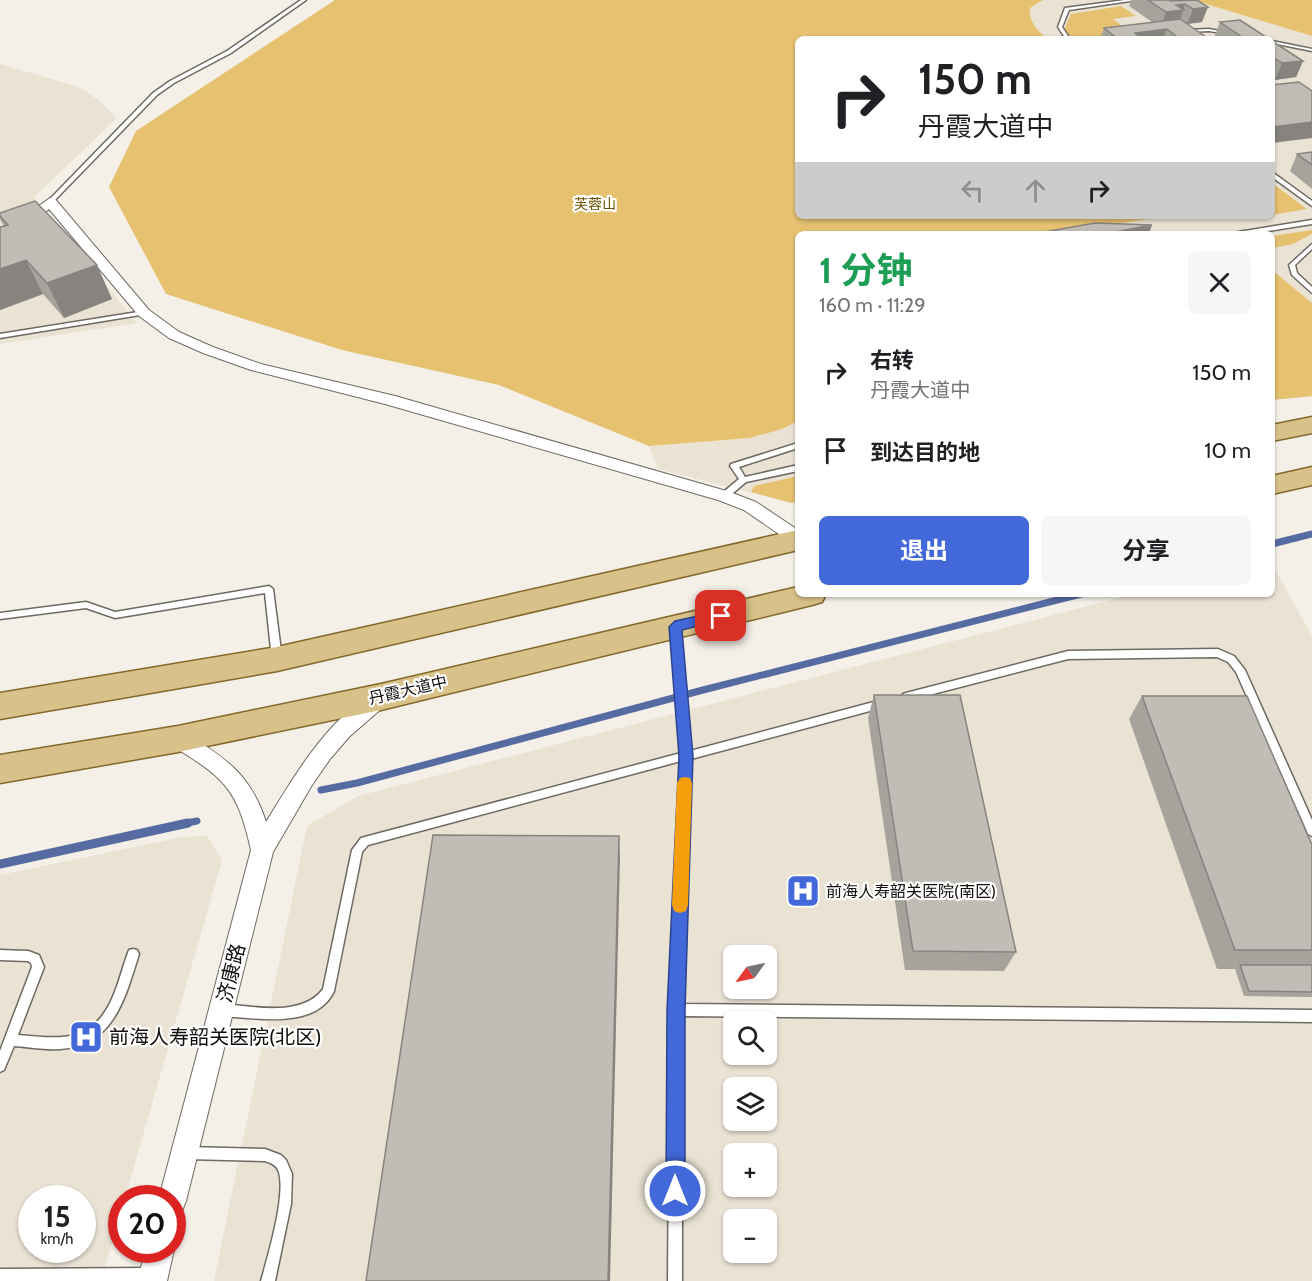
<!DOCTYPE html>
<html lang="zh">
<meta charset="utf-8">
<style>
:root{--surface:#fff;--page:#f6f6f6;--text:#202124;--muted:#757577;--accent:#4268da}
body{margin:0;font-family:Cabin,"Noto Sans SC",sans-serif;background:var(--page);color:var(--text);height:100vh;display:flex;flex-direction:column;font-size:22px;white-space:nowrap}
*{box-sizing:border-box;margin:0}
p{font-size:20px;color:var(--muted)}
.icon{flex:none;width:33px;height:33px;fill:none;stroke:currentColor;stroke-width:2;stroke-linecap:round;stroke-linejoin:round}
.map{position:relative;flex:1;overflow:hidden}
.sheet{position:absolute;left:795px;top:231px;width:480px;height:366px;display:flex;flex-direction:column;background:var(--surface);border-radius:9px;box-shadow:0 2px 4px #0004}
.sheet>*{flex:none}
.guide{position:absolute;left:795px;top:36px;width:480px;height:183px;border-radius:9px;box-shadow:0 2px 4px #0004;background:#fff;color:var(--text);overflow:hidden}
.needle{width:39px;rotate:237deg}
.buttons{position:absolute;left:723px;top:945px;display:grid;gap:12px}
.buttons a{display:grid;place-items:center;width:54px;height:54px;border-radius:9px;background:var(--surface);box-shadow:0 2px 4px #0004;font-size:30px}
.speed{position:absolute;left:18px;top:1185px;display:flex;gap:12px;font-size:30px;font-weight:700;text-align:center}
.speed>*{display:grid;place-content:center;width:78px;height:78px;border-radius:50%;background:var(--surface);box-shadow:0 2px 4px #0004;line-height:1}
.speed small{font-size:15px;font-weight:400}
.speed .limit{border:9px solid #d22;background:#fff;color:#111}
.pin{position:absolute;display:grid;place-items:center;width:51px;height:51px;color:#fff;margin:-26px;border-radius:12px;box-shadow:0 3px 9px #0006}
.me{position:absolute;width:66px;margin:-33px;rotate:0deg;stroke-linejoin:round;filter:drop-shadow(0 0 4px #0008)}
.turn{display:flex;align-items:center;gap:21px;height:126px;padding:0 24px;font-size:27px}
.turn .icon{width:78px;height:78px;stroke-width:2.5}
.turn b{display:block;font-size:42px;line-height:51px}
.lanes{display:flex;align-items:center;height:57px;padding:0 24px;background:#0003;justify-content:center;gap:30px;direction:ltr}
.lanes .off{opacity:.35}
.round{display:grid;place-items:center;flex:none;width:63px;height:63px;border-radius:9px;background:var(--page)}
.summary{display:flex;align-items:center;justify-content:space-between;height:102px;padding:0 24px}
h1{font-size:36px;font-weight:700;line-height:45px;color:#1e9e55}
.primary-button{display:flex;gap:12px;margin-top:auto;padding:12px 24px}
.primary-button a{flex:1;height:69px;border-radius:9px;background:var(--accent);color:#fff;font-size:24px;font-weight:700;line-height:69px;text-align:center}
.primary-button a+a{background:var(--page);color:var(--text)}
ul{padding:0;list-style:none}
li{display:flex;align-items:center;gap:18px;height:78px;padding:0 24px}
li div{flex:1}
li b{display:block;font-size:22px}
li em{font-style:normal}
.map>svg:first-child{display:block}
</style>
<div class="map">
<svg width="1312" height="1281" viewBox="0 0 1312 1281">
<rect width="100%" height="100%" fill="#f4f0e8"/>
<g fill="#eae3d4" fill-rule="evenodd">
<path d="M 1043,0 L 1193,0 L 1312,36 L 1312,396 L 1272,400 L 1272,234 L 1053,234 L 1147,218 L 1145,216 L 1272,216 L 1272,39 L 1047,39 L 1040,33 L 1029,15 L 1030,8 Z"/>
<path d="M 0,64 L 79,87 L 100,101 L 117,118 L 34,197 L 137,323 L 0,344 Z"/>
<path d="M 798,421 L 798,501 L 792,503 L 658,469 L 649,446 L 750,438 L 782,429 Z"/>
<path d="M 1272,564 L 1312,636 L 1312,1281 L 214,1281 L 307,826 L 358,796 L 1134,594 L 1272,594 ZM 734,956 L 766,956 L 766,988 L 734,988 ZM 734,1022 L 766,1022 L 766,1054 L 734,1054 ZM 734,1088 L 766,1088 L 766,1120 L 734,1120 ZM 734,1154 L 766,1154 L 766,1186 L 734,1186 ZM 734,1220 L 766,1220 L 766,1252 L 734,1252 Z"/>
<path d="M 207,836 L 222,860 L 125,1198 L 122,1198 L 121,1210 L 101,1281 L 0,1281 L 0,875 L 182,837 ZM 32,1198 L 82,1198 L 82,1250 L 32,1250 Z"/>
</g>
<g fill="#e5c170">
<path d="M 335,0 L 1043,0 L 1030,8 C 1028,21 1038,31 1047,39 L 798,39 L 798,216 L 1145,216 L 1148,219 L 1053,234 L 798,234 L 798,421 L 782,429 L 750,438 L 649,446 L 499,385 L 342,350 L 166,294 L 109,187 L 136,131 Z"/>
<path d="M 1193,0 L 1312,0 L 1312,36 Z"/>
<path d="M 1121,6 L 1136,16 L 1113,19 L 1131,32 L 1082,38 L 1070,37 L 1064,30 L 1071,14 Z"/>
<path d="M 1272,183 L 1307,209 L 1272,215 Z"/>
<path d="M 1312,230 L 1312,234 L 1293,244 L 1272,248 L 1272,236 Z"/>
<path d="M 1272,270 L 1312,303 L 1312,396 L 1272,400 Z"/>
<path d="M 798,476 L 798,501 L 792,503 L 751,492 L 754,486 Z"/>
</g>
<g fill="none" stroke-linecap="round" stroke-linejoin="round">
<g stroke="#566ba1" stroke-width="7">
<path d="M 1272,544 L 1312,534"/>
<path d="M 321,790 L 357,783 L 703,690 L 1081,594"/>
<path d="M 181,824 L 197,821"/>
</g>
<path stroke="#566ba1" stroke-width="9" d="M 0,864 L 188,823"/>
<defs>
<g id="lane">
<path d="M 301,0 L 306,0 L 231,53 L 174,83 L 157,95 L 52,203 L 48,203 L 48,201 L 153,93 L 170,81 L 227,51 Z"/>
<path d="M 1125,0 L 1137,0 L 1069,10 L 1062,27 L 1070,39 L 1066,39 L 1058,27 L 1065,8 Z"/>
<path d="M 1209,29 L 1231,33 L 1229,34 L 1209,31 L 1186,32 L 1184,31 L 1186,30 Z"/>
<path d="M 1272,41 L 1312,49 L 1312,51 L 1272,43 Z"/>
<path d="M 1272,172 L 1312,201 L 1312,206 L 1272,177 Z"/>
<path d="M 1312,220 L 1312,224 L 1249,234 L 1235,234 L 1238,232 Z"/>
<path d="M 1312,244 L 1312,249 L 1295,265 L 1297,273 L 1312,287 L 1312,293 L 1292,275 L 1289,265 Z"/>
<path d="M 144,311 L 146,312 L 146,314 L 0,338 L 0,334 Z"/>
<path d="M 798,443 L 798,448 L 739,467 L 745,477 L 798,465 L 798,471 L 746,482 L 727,498 L 721,498 L 720,496 L 721,494 L 739,479 L 730,466 L 731,464 Z"/>
<path d="M 269,586 L 273,589 L 282,659 L 280,662 L 274,662 L 272,659 L 265,593 L 115,618 L 86,608 L 0,619 L 0,613 L 86,602 L 115,612 Z"/>
<path d="M 675,624 L 679,627 L 690,751 L 881,700 L 884,701 L 886,704 L 884,707 L 881,708 L 691,759 L 682,1004 L 1312,1010 L 1312,1022 L 682,1016 L 682,1281 L 668,1281 L 670,1010 L 681,761 L 368,845 L 362,852 L 334,991 C 316,1030 256,1018 222,1016 L 218,1014 L 216,1010 L 218,1006 L 222,1004 C 254,1006 301,1018 323,989 L 352,850 L 361,838 L 681,753 L 671,627 Z"/>
<path d="M 1218,649 L 1234,656 L 1245,670 L 1312,820 L 1312,836 L 1308,834 L 1307,831 L 1236,672 L 1228,662 L 1217,657 L 1068,659 L 906,701 L 903,700 L 901,697 L 903,694 L 906,693 L 1068,651 Z"/>
<path d="M 133,949 L 137,950 L 139,954 C 125,998 114,1046 60,1049 C 44,1050 29,1047 14,1046 L 4,1070 L 0,1072 L 0,1051 L 32,967 L 31,963 L 28,961 L 0,960 L 0,950 L 28,951 L 39,955 L 44,967 L 18,1035 C 63,1039 94,1044 114,994 C 120,980 123,965 129,950 Z"/>
<path d="M 187,1147 L 265,1149 L 281,1155 L 286,1160 L 292,1174 L 291,1204 L 275,1281 L 261,1281 C 267,1259 289,1187 277,1168 C 274,1164 270,1163 265,1161 L 187,1159 L 183,1157 L 181,1153 L 183,1149 Z"/>
<path d="M 151,1268 L 156,1270 L 158,1275 L 156,1280 L 153,1281 L 0,1281 L 0,1269 Z"/>
</g>
<g id="street">
<path d="M 50,198 L 55,199 L 149,310 L 179,332 L 213,347 L 261,364 L 395,396 L 730,492 L 756,502 L 798,530 L 798,545 L 792,543 L 744,510 L 718,500 L 385,404 L 251,370 L 203,353 L 169,338 L 139,316 L 49,209 L 36,221 L 0,243 L 0,233 Z"/>
<path d="M 381,689 L 388,691 L 391,697 L 388,703 L 350,736 L 330,759 L 312,785 L 273,852 L 186,1201 L 182,1211 L 172,1215 L 172,1198 L 159,1198 L 251,850 C 237,787 224,778 171,745 L 168,739 L 171,733 L 178,730 L 185,733 C 226,758 251,775 266,822 C 287,788 307,754 334,725 C 346,713 361,702 374,691 Z"/>
<path d="M 172,1246 L 174,1250 L 167,1281 L 137,1281 L 146,1250 L 172,1250 Z"/>
</g>
<g id="primary">
<path d="M 1312,417 L 1312,433 L 1272,441 L 1272,425 Z"/>
<path d="M 1312,467 L 1312,485 L 1272,494 L 1272,476 Z"/>
<path d="M 798,530 L 798,550 L 277,671 L 0,719 L 0,693 L 277,647 Z"/>
<path d="M 798,587 L 798,594 L 826,594 L 822,602 L 812,605 L 381,710 L 178,752 L 0,783 L 0,755 L 178,726 L 381,684 Z"/>
</g>
</defs>
<use href="#lane" stroke="#6d6a63" stroke-width="3"/>
<use href="#street" stroke="#6d6a63" stroke-width="2"/>
<use href="#primary" stroke="#82692b" stroke-width="3"/>
<use href="#lane" fill="#fff" fill-rule="evenodd"/>
<use href="#street" fill="#fff" fill-rule="evenodd"/>
<use href="#primary" fill="#d9c289" fill-rule="evenodd"/>
</g>
<g fill="#a6a39d">
<path d="M 1131,0 L 1197,0 L 1202,22 L 1188,24 L 1209,39 L 1100,39 L 1104,28 L 1152,22 L 1129,6 Z"/>
<path d="M 1220,22 L 1269,39 L 1216,39 L 1214,38 Z"/>
<path d="M 1272,41 L 1303,61 L 1296,77 L 1275,80 L 1272,77 Z"/>
<path d="M 1312,152 L 1312,189 L 1290,171 L 1297,154 Z"/>
<path d="M 0,213 L 112,299 L 64,318 L 43,294 L 0,310 L 0,227 L 4,226 L 0,219 Z"/>
<path d="M 874,695 L 1016,952 L 1004,971 L 905,970 L 868,718 Z"/>
<path d="M 1142,696 L 1312,845 L 1312,997 L 1244,996 L 1235,969 L 1217,969 L 1129,719 Z"/>
</g>
<g fill="#87847f">
<path d="M 1185,4 L 1178,26 L 1161,28 L 1166,12 L 1176,5 Z"/>
<path d="M 1208,7 L 1202,22 L 1187,24 L 1193,9 Z"/>
<path d="M 1167,29 L 1163,39 L 1133,39 L 1135,33 Z"/>
<path d="M 1303,61 L 1296,77 L 1275,80 L 1282,63 Z"/>
<path d="M 1312,122 L 1312,138 L 1272,143 L 1272,127 Z"/>
<path d="M 1152,225 L 1149,234 L 1104,234 Z"/>
<path d="M 26,260 L 43,294 L 0,310 L 0,269 Z"/>
<path d="M 97,265 L 112,299 L 64,318 L 47,283 Z"/>
<path d="M 619,836 L 620,857 L 610,1281 L 608,1281 Z"/>
</g>
<g fill="#c1bdb6" stroke="#87847f" stroke-width="1.5">
<path d="M 1148,0 L 1169,0 L 1170,1 L 1197,0 L 1208,7 L 1193,9 L 1185,4 L 1176,5 L 1184,10 L 1166,12 Z"/>
<path d="M 1180,19 L 1209,39 L 1180,39 L 1167,29 L 1135,33 L 1142,39 L 1118,39 L 1104,28 Z"/>
<path d="M 1240,20 L 1269,39 L 1245,39 L 1220,22 Z"/>
<path d="M 1272,41 L 1303,61 L 1282,63 L 1272,57 Z"/>
<path d="M 1299,82 L 1312,91 L 1312,122 L 1272,127 L 1272,85 Z"/>
<path d="M 1312,152 L 1312,165 L 1297,154 Z"/>
<path d="M 35,201 L 97,265 L 47,283 L 26,260 L 0,269 L 0,227 L 8,225 L 0,216 L 0,213 Z"/>
<path d="M 1095,223 L 1152,225 L 1104,234 L 1033,234 Z"/>
<path d="M 874,695 L 960,695 L 1016,952 L 913,951 Z"/>
<path d="M 1142,696 L 1247,696 L 1312,845 L 1312,950 L 1235,950 Z"/>
<path d="M 433,835 L 619,836 L 608,1281 L 366,1281 Z"/>
<path d="M 1240,965 L 1312,965 L 1312,992 L 1249,991 Z"/>
</g>
<path fill="#4268da" stroke="#2b448e" stroke-width="1.5" d="M 721,611 L 725,612 L 727,616 L 725,619 L 682,630 L 693,756 L 685,1010 L 685,1191 L 682,1198 L 675,1200 L 669,1198 L 666,1191 L 667,1010 L 679,756 L 669,627 L 675,621 Z"/>
<path fill="#f59e0b" d="M 685,777 L 690,778 L 692,783 L 688,905 L 686,911 L 680,913 L 674,911 L 672,905 L 677,783 L 680,778 Z"/>
<defs>
<symbol id="hospital-square" viewBox="-11 -11 22 22"><rect x="-9" y="-9" width="18" height="18" rx="4" fill="#4268da" stroke="#fff"/><path d="M-5-5h3v3.5h4V-5h3V5h-3V1.5h-4V5h-3Z" fill="#fff"/></symbol>
</defs>
<g fill-rule="evenodd">
<use href="#hospital-square" x="784" y="872" width="38" height="38"/>
<use href="#hospital-square" x="67" y="1018" width="38" height="38"/>
</g>
<g text-anchor="middle" dominant-baseline="central" stroke-width="4.5" stroke-linejoin="round" paint-order="stroke">
<g font-size="14" fill="#6c5104" stroke="#fff">
<text x="595" y="204">芙蓉山</text>
</g>
<g font-size="16" fill="#100f0c" stroke="#fff">
<text transform="translate(408 690) rotate(-13)">丹霞大道中</text>
</g>
<g font-size="16" fill="#100f0c" stroke="#fff" text-anchor="start">
<text x="826" y="891">前海人寿韶关医院(南区)</text>
</g>
<g font-size="20" fill="#100f0c" stroke="#fff">
<text transform="translate(231 973) rotate(-76)">济康路</text>
</g>
<g font-size="20" fill="#100f0c" stroke="#fff" text-anchor="start">
<text x="109" y="1037">前海人寿韶关医院(北区)</text>
</g>
</g>
</svg>
<div class="buttons">
<a><svg class="needle" viewBox="-14 -14 28 28"><path d="M0-13l5 13h-10z" fill="#e53935"/><path d="M0 13l5-13h-10z" fill="#757577"/></svg></a>
<a><svg class="icon" aria-label="search" viewBox="0 0 24 24"><circle cx="10" cy="10" r="6"/><path d="M15 15l6 6"/></svg></a>
<a><svg class="icon" aria-label="layers" viewBox="0 0 24 24"><path d="M12 4l9 5-9 5-9-5zM3 14l9 5 9-5"/></svg></a>
<a>+</a>
<a>−</a>
</div>
<div class="speed"><div>15<small>km/h</small></div><div class="limit">20</div></div>
<div class="pin" style="left:721px;top:616px;background:#d93025"><svg class="icon" aria-label="arrive" viewBox="0 0 24 24"><path d="M6 21V4h12l-3 4 3 4H6"/></svg></div>
<svg class="me" style="left:675px;top:1191px" viewBox="-20 -20 40 40"><circle r="17" fill="#4268da" stroke="#fff" stroke-width="3"/><path d="M0-11L8 9 0 5-8 9z" fill="#fff"/></svg>
<div class="guide">
<div class="turn"><svg class="icon" aria-label="right" viewBox="0 0 24 24"><path d="M7 20v-9h11M14 6l5 5-5 5"/></svg><div><b>150 m</b>丹霞大道中</div></div>
<div class="lanes"><svg class="icon off" aria-label="left" viewBox="0 0 24 24"><path d="M17 20v-9H6M10 6l-5 5 5 5"/></svg><svg class="icon off" aria-label="ahead" viewBox="0 0 24 24"><path d="M12 20V5M6 11l6-6 6 6"/></svg><svg class="icon" aria-label="right" viewBox="0 0 24 24"><path d="M7 20v-9h11M14 6l5 5-5 5"/></svg></div>
</div>
<section class="sheet">
<div class="summary"><div><h1>1 分钟</h1><p>160 m · 11:29</p></div><a class="round"><svg class="icon" aria-label="close" viewBox="0 0 24 24"><path d="M6 6l12 12M18 6L6 18"/></svg></a></div>
<ul>
<li><svg class="icon" aria-label="right" viewBox="0 0 24 24"><path d="M7 20v-9h11M14 6l5 5-5 5"/></svg><div><b>右转</b><p>丹霞大道中</p></div><em>150 m</em></li>
<li><svg class="icon" aria-label="arrive" viewBox="0 0 24 24"><path d="M6 21V4h12l-3 4 3 4H6"/></svg><div><b>到达目的地</b></div><em>10 m</em></li>
</ul>
<div class="primary-button"><a>退出</a><a>分享</a></div>
</section>
</div>
